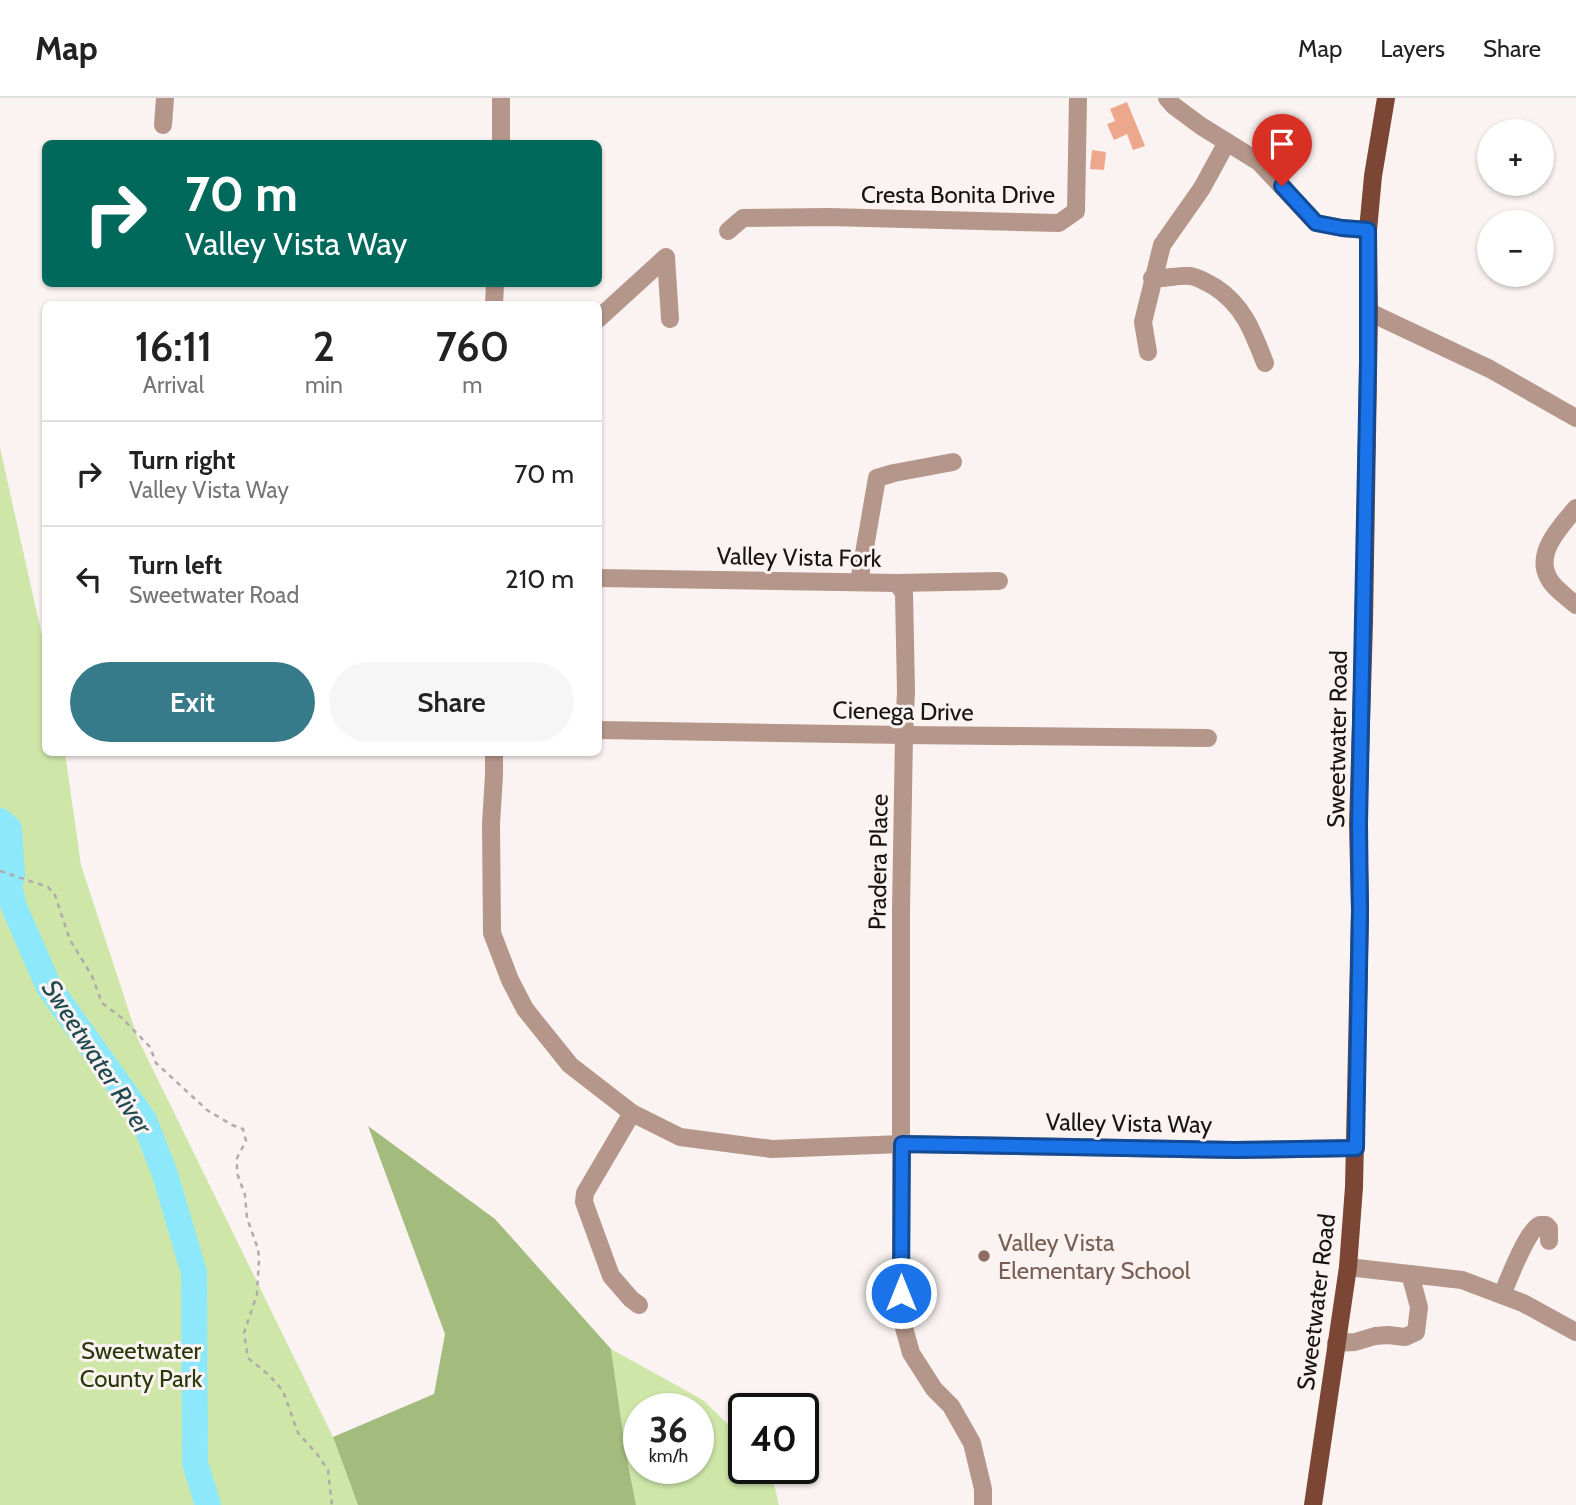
<!DOCTYPE html>
<meta charset="utf-8">
<style>
:root{--surface:#fff;--page:#f6f6f6;--text:#222;--muted:#767676;--line:#e0e0e0;--accent:#377b8b}
body{margin:0;font-family:Cabin,sans-serif;background:var(--page);color:var(--text);height:100vh;display:flex;flex-direction:column;font-size:26px;white-space:nowrap}
*{box-sizing:border-box;margin:0}
p{font-size:23px;color:var(--muted)}
.icon{flex:none;width:38px;height:38px;fill:none;stroke:currentColor;stroke-width:2;stroke-linecap:round;stroke-linejoin:round}
.map{position:relative;flex:1;overflow:hidden}
.side{position:absolute;left:42px;top:203px;width:560px;height:455px;display:flex;flex-direction:column;background:var(--surface);border-radius:10px;box-shadow:0 2px 5px #0004}
.side>*{flex:none}
.top-card{position:absolute;left:42px;top:42px;width:560px;height:147px;border-radius:10px;box-shadow:0 2px 5px #0004;background:#00695c;color:#fff;overflow:hidden}
.controls{position:absolute;left:1477px;top:21px;display:grid;gap:14px}
.controls a{display:grid;place-items:center;width:77px;height:77px;border-radius:50%;background:var(--surface);box-shadow:0 2px 5px #0004;font-size:35px}
.speed{position:absolute;left:623px;top:1295px;display:flex;gap:14px;font-size:35px;font-weight:700;text-align:center}
.speed>*{display:grid;place-content:center;width:91px;height:91px;border-radius:50%;background:var(--surface);box-shadow:0 2px 5px #0004;line-height:1}
.speed small{font-size:18px;font-weight:400}
.speed .limit{border:4px solid #111;border-radius:10px;background:#fff;color:#111}
.pin{position:absolute;display:grid;place-items:center;width:60px;height:60px;color:#fff;margin:-72px -30px;border-radius:50% 50% 50% 0;rotate:-45deg;box-shadow:0 0 7px #0007}
.pin .icon{rotate:45deg}
.me{position:absolute;width:77px;margin:-38px;rotate:0deg;stroke-linejoin:round;filter:drop-shadow(0 0 5px #0008)}
.turn{display:flex;align-items:center;gap:24px;height:147px;padding:0 28px;font-size:32px}
.turn .icon{width:91px;height:91px;stroke-width:2.5}
.turn b{display:block;font-size:49px;line-height:60px}
.eta{display:flex;justify-content:space-evenly;align-items:center;height:119px;text-align:center}
.eta b{font-size:42px;font-weight:600;line-height:49px}
.action{display:flex;gap:14px;margin-top:auto;padding:14px 28px}
.action a{flex:1;height:80px;border-radius:42px;background:var(--accent);color:#fff;font-size:28px;font-weight:600;line-height:80px;text-align:center}
.action a+a{background:var(--page);color:var(--text)}
ul{padding:0;list-style:none}
li{display:flex;align-items:center;gap:21px;height:105px;padding:0 28px;border-top:2px solid var(--line)}
li div{flex:1}
li b{display:block;font-size:26px}
li em{font-style:normal}
header{display:flex;align-items:center;gap:42px;box-sizing:border-box;height:98px;padding:0 35px;background:var(--surface);border-bottom:2px solid var(--line)}
header strong{font-size:33px}
nav{display:flex;gap:38px;margin-inline-start:auto;font-size:24px}
.map>svg:first-child{display:block}
</style>
<header>
<strong>Map</strong>
<nav><a>Map</a><a>Layers</a><a>Share</a></nav>
</header>
<div class="map">
<svg width="1576" height="1407" viewBox="0 0 1576 1407">
<rect width="100%" height="100%" fill="#faf3f1"/>
<g fill="#cee7a8" fill-rule="evenodd">
<path d="M 0,350 L 45,551 L 46,654 L 65,655 L 81,767 L 138,941 L 333,1339 L 358,1407 L 0,1407 Z"/>
<path d="M 611,1251 L 703,1302 L 744,1342 L 744,1370 L 770,1370 L 779,1407 L 636,1407 L 626,1356 ZM 639,1311 L 698,1311 L 698,1370 L 639,1370 Z"/>
</g>
<path fill="#a3bc7d" d="M 368,1028 L 495,1121 L 611,1251 L 626,1356 L 636,1407 L 358,1407 L 333,1339 L 434,1296 L 445,1236 Z"/>
<g fill="none" stroke-linecap="round" stroke-linejoin="round">
<path stroke="#8de8fb" stroke-width="26" d="M 0,723 L 9,731 L 12,778 L 9,788 L 14,809 L 49,889 L 144,1022 L 165,1076 L 194,1175 L 195,1365 L 208,1407"/>
</g>
<g fill="#eda78d">
<path d="M 1127,4 L 1145,48 L 1133,52 L 1127,36 L 1114,42 L 1107,26 L 1115,23 L 1110,11 Z"/>
<path d="M 1092,52 L 1106,54 L 1104,72 L 1090,71 Z"/>
</g>
<g fill="none" stroke-linecap="round" stroke-linejoin="round">
<path stroke="#b0aaa9" stroke-width="2.5" stroke-dasharray="5 5" stroke-linecap="butt" d="M 0,773 L 48,789 L 55,797 L 70,842 L 92,878 L 102,905 L 122,920 L 150,949 L 156,965 L 207,1012 L 232,1027 L 243,1031 L 246,1043 L 237,1060 L 237,1075 L 245,1097 L 247,1120 L 258,1151 L 259,1161 L 257,1196 L 244,1235 L 248,1260 L 270,1278 L 283,1293 L 298,1335 L 317,1356 L 328,1372 L 332,1407"/>
<g stroke="#b5968b" stroke-width="18">
<path d="M 1167,0 L 1174,8 L 1201,28 L 1259,64 L 1316,125 L 1342,130 L 1368,132"/>
<path d="M 163,27 L 165,0"/>
<path d="M 501,46 L 501,0"/>
<path d="M 728,133 L 743,120 L 829,119 L 1059,125 L 1076,113 L 1078,0"/>
<path d="M 1152,180 C 1165,181 1178,177 1190,178 C 1199,179 1207,185 1215,189 C 1244,208 1253,234 1265,265"/>
<path d="M 494,206 L 495,186"/>
<path d="M 1369,214 L 1490,271 L 1576,320"/>
<path d="M 598,221 L 666,159 L 670,221"/>
<path d="M 1148,254 L 1143,224 L 1162,147 L 1202,90 L 1227,44"/>
<path d="M 1576,410 C 1561,428 1535,454 1548,479 C 1553,490 1567,499 1576,507"/>
<path d="M 598,480 L 897,485 L 999,483"/>
<path d="M 859,484 L 877,380 L 894,375 L 953,364"/>
<path d="M 897,485 L 904,495 L 906,593 L 904,637 L 901,812 L 901,1219 L 911,1255 L 934,1291 L 951,1308 L 972,1345 L 983,1391 L 983,1407"/>
<path d="M 598,632 L 904,637 L 1208,640"/>
<path d="M 494,654 L 494,677 L 491,726 L 492,835 L 510,882 L 525,911 L 570,967 L 632,1015 L 680,1039 L 772,1051 L 902,1046 L 1234,1052 L 1356,1050"/>
<path d="M 632,1015 L 585,1095 L 584,1104 L 611,1178 L 631,1201 L 639,1207"/>
<path d="M 1348,1169 L 1462,1182 L 1523,1205 L 1576,1234"/>
<path d="M 1502,1197 C 1508,1183 1527,1132 1540,1127 C 1542,1127 1544,1127 1546,1127 L 1549,1130 L 1549,1143"/>
<path d="M 1336,1245 L 1355,1244 L 1375,1238 L 1388,1237 L 1405,1239 L 1416,1234 L 1419,1209 L 1410,1176"/>
</g>
<path stroke="#7b4734" stroke-width="18" d="M 1313,1407 L 1348,1169 L 1354,1089 L 1360,813 L 1358,726 L 1364,525 L 1369,214 L 1368,132 L 1373,78 L 1386,0"/>
</g>
<g fill="none" stroke-linecap="round" stroke-linejoin="round">
<defs>
<path id="route" d="M 901,1195 L 902,1046 L 1234,1052 L 1356,1050 L 1360,813 L 1359,726 L 1368,264 L 1368,132 L 1342,130 L 1316,125 L 1282,88"/>
</defs>
<use href="#route" stroke="#114b97" stroke-width="18"/>
<use href="#route" stroke="#1a73e8" stroke-width="12"/>
</g>
<circle fill="#8d6e63" stroke="#faf3f1" stroke-width="2.5" cx="984" cy="1158" r="7"/>
<g text-anchor="middle" dominant-baseline="central" stroke-width="6" stroke-linejoin="round" paint-order="stroke">
<g font-size="24" fill="#171414" stroke="#faf3f1">
<text x="958" y="96">Cresta Bonita Drive</text>
<text transform="translate(799 459) rotate(1)">Valley Vista Fork</text>
<text transform="translate(903 613) rotate(1)">Cienega Drive</text>
<text transform="translate(1337 641) rotate(-89)">Sweetwater Road</text>
<text transform="translate(878 764) rotate(-89)">Pradera Place</text>
<text transform="translate(1129 1025) rotate(1)">Valley Vista Way</text>
<text transform="translate(1316 1204) rotate(-83)">Sweetwater Road</text>
</g>
<g font-size="24" fill="#785e54" stroke="#faf3f1" text-anchor="start">
<text x="998" y="1144">Valley Vista<tspan x="998" dy="28">Elementary School</tspan></text>
</g>
<g font-size="24" fill="#293808" stroke="#faf3f1">
<text x="141" y="1252">Sweetwater<tspan x="141" dy="28">County Park</tspan></text>
</g>
<g font-size="26" font-style="italic" fill="#204a52" stroke="#faf3f1">
<text transform="translate(97 959) rotate(57)">Sweetwater River</text>
</g>
</g>
</svg>
<div class="controls">
<a>+</a>
<a>−</a>
</div>
<div class="speed"><div>36<small>km/h</small></div><div class="limit">40</div></div>
<div class="pin" style="left:1282px;top:88px;background:#d93025"><svg class="icon" aria-label="arrive" viewBox="0 0 24 24"><path d="M6 21V4h12l-3 4 3 4H6"/></svg></div>
<svg class="me" style="left:901px;top:1195px" viewBox="-20 -20 40 40"><circle r="17" fill="#1a73e8" stroke="#fff" stroke-width="3"/><path d="M0-11L8 9 0 5-8 9z" fill="#fff"/></svg>
<div class="top-card">
<div class="turn"><svg class="icon" aria-label="right" viewBox="0 0 24 24"><path d="M7 20v-9h11M14 6l5 5-5 5"/></svg><div><b>70 m</b>Valley Vista Way</div></div>
</div>
<section class="side">
<div class="eta">
<div><b>16:11</b><p>Arrival</p></div>
<div><b>2</b><p>min</p></div>
<div><b>760</b><p>m</p></div>
</div>
<ul>
<li><svg class="icon" aria-label="right" viewBox="0 0 24 24"><path d="M7 20v-9h11M14 6l5 5-5 5"/></svg><div><b>Turn right</b><p>Valley Vista Way</p></div><em>70 m</em></li>
<li><svg class="icon" aria-label="left" viewBox="0 0 24 24"><path d="M17 20v-9H6M10 6l-5 5 5 5"/></svg><div><b>Turn left</b><p>Sweetwater Road</p></div><em>210 m</em></li>
</ul>
<div class="action"><a>Exit</a><a>Share</a></div>
</section>
</div>
